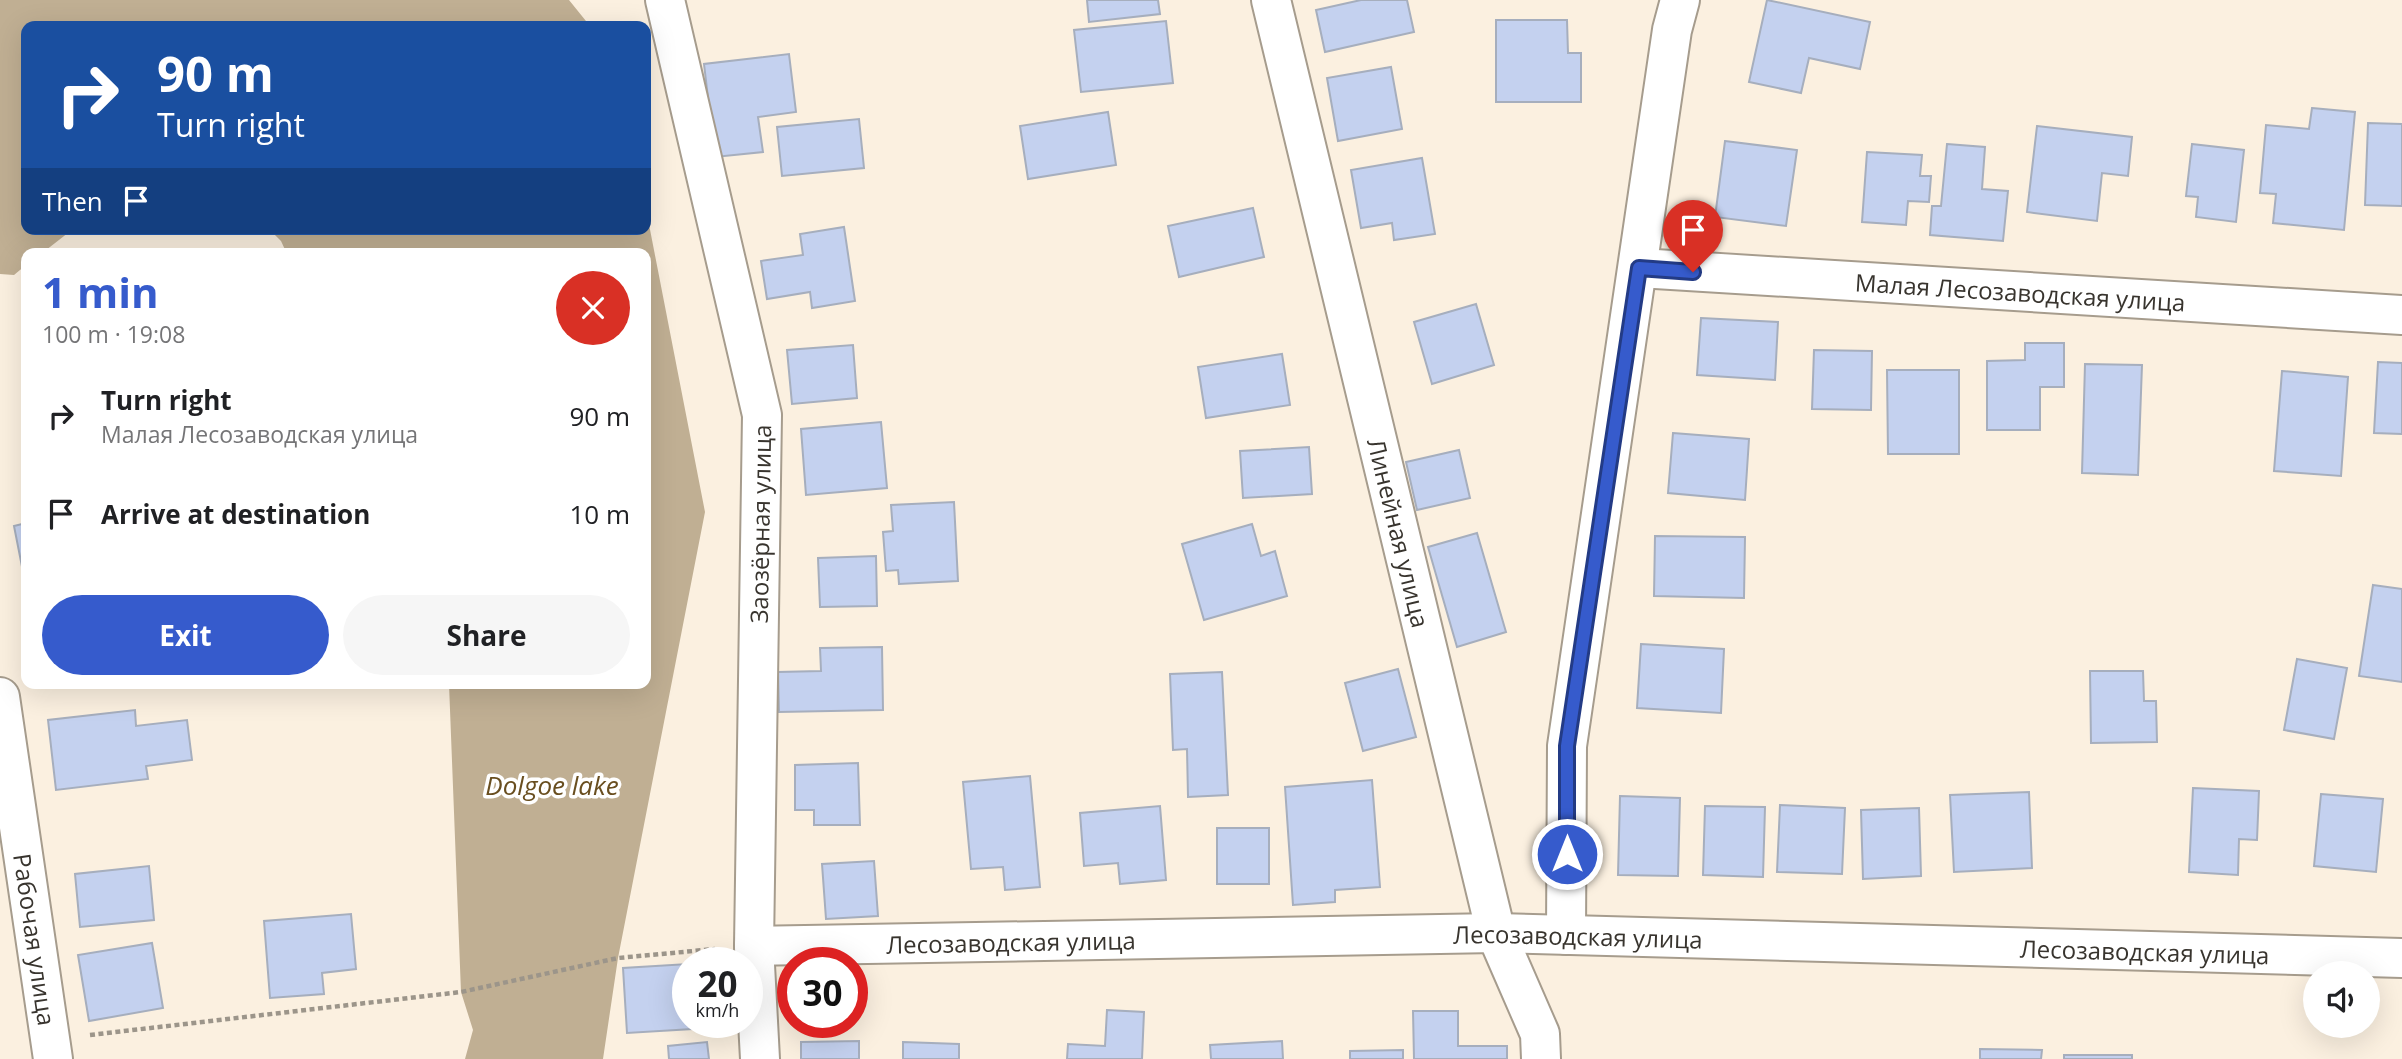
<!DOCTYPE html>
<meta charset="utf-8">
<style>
:root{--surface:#fff;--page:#f6f6f6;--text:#202124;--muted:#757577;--accent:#365bcc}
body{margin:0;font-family:"Open Sans",sans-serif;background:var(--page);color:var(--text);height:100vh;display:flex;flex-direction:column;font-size:26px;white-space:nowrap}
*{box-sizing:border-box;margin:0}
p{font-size:23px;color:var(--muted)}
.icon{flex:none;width:38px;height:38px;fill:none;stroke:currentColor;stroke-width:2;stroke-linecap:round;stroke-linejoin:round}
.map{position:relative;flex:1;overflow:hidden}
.sheet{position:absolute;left:21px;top:248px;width:630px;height:441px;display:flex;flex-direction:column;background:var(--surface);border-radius:14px;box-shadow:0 7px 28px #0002}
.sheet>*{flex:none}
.hud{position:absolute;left:21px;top:21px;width:630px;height:214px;border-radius:14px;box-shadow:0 7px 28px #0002;background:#1a4fa0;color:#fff;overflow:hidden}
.fabs{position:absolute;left:2303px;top:961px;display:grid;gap:14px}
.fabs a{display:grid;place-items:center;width:77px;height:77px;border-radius:50%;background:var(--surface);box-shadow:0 7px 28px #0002;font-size:35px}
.speed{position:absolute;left:672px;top:947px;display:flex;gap:14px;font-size:35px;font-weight:700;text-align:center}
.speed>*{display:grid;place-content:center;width:91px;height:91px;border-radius:50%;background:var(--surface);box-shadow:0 7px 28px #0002;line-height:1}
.speed small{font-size:18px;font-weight:400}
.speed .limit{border:10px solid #d22;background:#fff;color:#111}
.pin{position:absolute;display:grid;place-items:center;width:60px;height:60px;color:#fff;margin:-72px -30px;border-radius:50% 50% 50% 0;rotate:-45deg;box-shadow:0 0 7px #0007}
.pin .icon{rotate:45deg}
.me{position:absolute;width:77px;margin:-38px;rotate:0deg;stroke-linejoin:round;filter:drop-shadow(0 0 5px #0008)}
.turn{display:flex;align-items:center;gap:24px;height:147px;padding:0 21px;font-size:32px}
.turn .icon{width:91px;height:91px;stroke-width:2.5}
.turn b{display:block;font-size:49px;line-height:60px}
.then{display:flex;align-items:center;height:66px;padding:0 21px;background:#0003;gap:14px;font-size:26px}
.round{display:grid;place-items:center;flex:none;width:74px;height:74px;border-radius:37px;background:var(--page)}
.head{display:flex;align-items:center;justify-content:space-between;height:119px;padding:0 21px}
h1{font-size:42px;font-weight:700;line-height:52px;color:var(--accent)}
.action{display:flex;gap:14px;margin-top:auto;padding:14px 21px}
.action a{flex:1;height:80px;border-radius:42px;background:var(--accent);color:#fff;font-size:28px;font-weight:700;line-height:80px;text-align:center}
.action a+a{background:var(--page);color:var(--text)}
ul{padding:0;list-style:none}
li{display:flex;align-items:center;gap:21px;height:98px;padding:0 21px}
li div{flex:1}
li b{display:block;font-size:26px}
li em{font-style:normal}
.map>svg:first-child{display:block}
</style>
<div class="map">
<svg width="2402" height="1059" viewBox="0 0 2402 1059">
<rect width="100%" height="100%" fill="#fbf0e0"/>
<g fill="#c0af93">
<path d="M 0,0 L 569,0 L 590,26 L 26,26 L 26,229 L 73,229 L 41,254 L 26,254 L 26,265 L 14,275 L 0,274 Z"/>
<path d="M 646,209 L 705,512 L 618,958 L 603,1059 L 465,1059 L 473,1030 L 461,992 L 449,684 L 646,684 L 646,254 L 287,254 L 281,241 L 269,229 L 646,229 Z"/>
</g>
<g fill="#c4d1ef" stroke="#a6aebd" stroke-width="2">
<path d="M 1087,0 L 1158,0 L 1160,14 L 1089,22 Z"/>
<path d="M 1361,0 L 1407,0 L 1414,32 L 1325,52 L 1316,10 Z"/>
<path d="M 1767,0 L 1870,22 L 1860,69 L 1809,58 L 1801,93 L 1749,82 Z"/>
<path d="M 1496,20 L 1567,20 L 1568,53 L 1581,53 L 1581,102 L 1496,102 Z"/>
<path d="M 1166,21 L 1173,83 L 1081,92 L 1074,30 Z"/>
<path d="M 789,54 L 796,112 L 758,117 L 763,152 L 715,157 L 704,64 Z"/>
<path d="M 1391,67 L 1402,129 L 1338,141 L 1327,78 Z"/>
<path d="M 2312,108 L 2355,112 L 2344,230 L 2273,223 L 2276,194 L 2260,193 L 2266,125 L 2309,129 Z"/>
<path d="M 1108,112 L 1116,165 L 1028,179 L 1020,126 Z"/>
<path d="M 859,119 L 864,168 L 782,176 L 777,127 Z"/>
<path d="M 2368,123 L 2402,124 L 2402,206 L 2365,205 Z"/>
<path d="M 2037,126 L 2132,137 L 2128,176 L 2102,173 L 2097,221 L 2027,212 Z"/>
<path d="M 1725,141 L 1797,150 L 1786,226 L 1715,217 Z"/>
<path d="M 1947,144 L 1985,147 L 1982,189 L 2008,191 L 2003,241 L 1930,235 L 1932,206 L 1941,206 Z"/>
<path d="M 2192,144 L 2244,150 L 2236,222 L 2196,217 L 2198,197 L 2186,196 Z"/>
<path d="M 1867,152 L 1922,155 L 1920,176 L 1931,176 L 1929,202 L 1908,201 L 1906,225 L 1862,222 Z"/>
<path d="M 1422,158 L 1435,234 L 1394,240 L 1392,223 L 1361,228 L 1351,170 Z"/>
<path d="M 1253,208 L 1264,257 L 1179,277 L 1168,226 Z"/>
<path d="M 844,227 L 855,301 L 812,308 L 810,292 L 767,299 L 761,261 L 803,255 L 800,234 Z"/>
<path d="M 1476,304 L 1494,365 L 1432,384 L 1414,322 Z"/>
<path d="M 1701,318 L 1778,322 L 1775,380 L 1697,375 Z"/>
<path d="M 2025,343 L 2064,343 L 2064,387 L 2040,387 L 2040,430 L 1987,430 L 1987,361 L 2025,360 Z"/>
<path d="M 853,345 L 857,398 L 792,404 L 787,350 Z"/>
<path d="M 1814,350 L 1872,351 L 1871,410 L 1812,409 Z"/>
<path d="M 1282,354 L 1290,405 L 1206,418 L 1198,367 Z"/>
<path d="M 2378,362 L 2402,363 L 2402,434 L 2374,433 Z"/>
<path d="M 2085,364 L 2142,365 L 2138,475 L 2082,473 Z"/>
<path d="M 1887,370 L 1959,370 L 1959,454 L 1888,454 Z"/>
<path d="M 2282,371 L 2348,377 L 2341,476 L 2274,471 Z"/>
<path d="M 881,422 L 887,488 L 806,495 L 801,429 Z"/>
<path d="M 1673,433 L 1749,439 L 1745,500 L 1668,493 Z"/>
<path d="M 1309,447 L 1312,494 L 1243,498 L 1240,451 Z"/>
<path d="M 1459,450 L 1470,498 L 1417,510 L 1406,462 Z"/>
<path d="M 954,502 L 958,581 L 899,584 L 898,570 L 886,571 L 883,532 L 893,531 L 891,505 Z"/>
<path d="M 26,523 L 26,581 L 25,582 L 14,526 Z"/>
<path d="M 1252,524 L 1261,556 L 1275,551 L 1287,596 L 1204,620 L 1182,544 Z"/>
<path d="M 1477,533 L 1506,632 L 1457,647 L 1428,547 Z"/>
<path d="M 1655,536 L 1745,537 L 1744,598 L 1654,596 Z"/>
<path d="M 876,556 L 877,606 L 820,607 L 818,558 Z"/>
<path d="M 2373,585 L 2402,589 L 2402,682 L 2359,676 Z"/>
<path d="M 1641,644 L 1724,649 L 1721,713 L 1637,708 Z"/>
<path d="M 882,647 L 883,710 L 779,712 L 778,672 L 821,671 L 820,648 Z"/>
<path d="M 2297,659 L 2347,668 L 2334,739 L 2284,730 Z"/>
<path d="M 1398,669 L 1416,737 L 1363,751 L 1345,683 Z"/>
<path d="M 2090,671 L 2143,671 L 2144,701 L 2156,701 L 2157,742 L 2091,743 Z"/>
<path d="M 1222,672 L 1228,795 L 1188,797 L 1187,749 L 1173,750 L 1170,674 Z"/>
<path d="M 135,710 L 136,726 L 187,720 L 192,760 L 146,766 L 148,779 L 56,790 L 48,720 Z"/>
<path d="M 858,763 L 860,825 L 814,825 L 814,810 L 795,810 L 795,765 Z"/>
<path d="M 1030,776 L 1040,887 L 1005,890 L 1003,867 L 971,869 L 963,782 Z"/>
<path d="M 1372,780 L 1380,887 L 1335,890 L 1335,902 L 1293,905 L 1285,787 Z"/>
<path d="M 2193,788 L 2259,791 L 2257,840 L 2239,839 L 2238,875 L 2189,872 Z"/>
<path d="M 2029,792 L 2032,868 L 1954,872 L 1950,795 Z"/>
<path d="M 2321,794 L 2383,799 L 2376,872 L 2314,866 Z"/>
<path d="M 1620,796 L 1680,798 L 1678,876 L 1618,875 Z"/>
<path d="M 1780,805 L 1845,808 L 1842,874 L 1777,872 Z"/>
<path d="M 1160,806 L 1166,880 L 1120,884 L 1118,863 L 1084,866 L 1080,813 Z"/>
<path d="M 1705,806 L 1765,807 L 1763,877 L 1703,875 Z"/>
<path d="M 1919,808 L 1921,876 L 1863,879 L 1861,810 Z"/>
<rect x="1217" y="828" width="52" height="56"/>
<path d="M 874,861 L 878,916 L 826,919 L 822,864 Z"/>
<path d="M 149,866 L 154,920 L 80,927 L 75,874 Z"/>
<path d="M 351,914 L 356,969 L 322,973 L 324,994 L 270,998 L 264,921 Z"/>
<path d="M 152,943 L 163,1008 L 89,1021 L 78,955 Z"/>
<path d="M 688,964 L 688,1022 L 708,1022 L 709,1028 L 627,1033 L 623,968 Z"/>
<path d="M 1107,1010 L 1144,1012 L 1142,1059 L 1067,1059 L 1068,1044 L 1105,1046 Z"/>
<path d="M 1413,1011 L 1458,1011 L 1458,1046 L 1507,1046 L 1507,1059 L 1414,1059 Z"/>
<path d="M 859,1041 L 859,1059 L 801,1059 L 801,1042 Z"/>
<path d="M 1282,1041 L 1283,1059 L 1211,1059 L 1210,1045 Z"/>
<path d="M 707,1042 L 709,1059 L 669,1059 L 668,1046 Z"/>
<path d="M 903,1042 L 959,1044 L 959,1059 L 903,1059 Z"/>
<path d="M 1980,1049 L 2042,1050 L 2041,1059 L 1980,1059 Z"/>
<path d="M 1403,1050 L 1403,1059 L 1350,1059 L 1350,1051 Z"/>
<rect x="2064" y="1055" width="68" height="4"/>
</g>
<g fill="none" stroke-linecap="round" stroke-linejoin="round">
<defs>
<g id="minor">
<path d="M 665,0 L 762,415 L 754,946 L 760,1059"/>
<path id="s1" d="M 1271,0 L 1496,933 L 1540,1034 L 1541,1059"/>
<path id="s2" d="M 1639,268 L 2402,315"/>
<path id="s3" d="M 0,697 L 53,1059"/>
<path d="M 1566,935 L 1567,746 L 1672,30 L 1680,0"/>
<path id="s4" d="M 754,946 L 1496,933 L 2402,958"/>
</g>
</defs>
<use href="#minor" stroke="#a69c8d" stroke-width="42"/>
<path stroke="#9c958a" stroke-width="4.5" stroke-dasharray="5 3.5" stroke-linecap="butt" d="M 90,1035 L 461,992 L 618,958 L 715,949"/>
<use href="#minor" stroke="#fff" stroke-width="38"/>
</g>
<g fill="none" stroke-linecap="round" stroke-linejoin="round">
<defs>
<path id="route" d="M 1567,854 L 1567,746 L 1639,268 L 1693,272"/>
</defs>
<use href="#route" stroke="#233b85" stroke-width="18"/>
<use href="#route" stroke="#365bcc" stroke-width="12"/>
</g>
<g text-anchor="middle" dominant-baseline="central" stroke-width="7" stroke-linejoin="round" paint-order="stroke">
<g font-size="24" fill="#38342e" stroke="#fff">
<text stroke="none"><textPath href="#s2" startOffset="382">Малая Лесозаводская улица</textPath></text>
<text transform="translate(760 524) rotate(-89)">Заозёрная улица</text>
<text stroke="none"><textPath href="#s1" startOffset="548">Линейная улица</textPath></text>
<text stroke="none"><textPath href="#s4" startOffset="824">Лесозаводская улица</textPath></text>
<text stroke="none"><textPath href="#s3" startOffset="245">Рабочая улица</textPath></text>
<text stroke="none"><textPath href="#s4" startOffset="257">Лесозаводская улица</textPath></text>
<text stroke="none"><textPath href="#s4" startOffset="1391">Лесозаводская улица</textPath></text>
</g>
<g font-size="26" font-style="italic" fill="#694e1f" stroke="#fff">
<text x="552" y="785">Dolgoe lake</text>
</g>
</g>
</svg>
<div class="fabs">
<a><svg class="icon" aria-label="sound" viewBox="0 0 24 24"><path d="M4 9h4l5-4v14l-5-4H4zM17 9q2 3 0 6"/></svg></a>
</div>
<div class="speed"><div>20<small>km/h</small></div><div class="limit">30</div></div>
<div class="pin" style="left:1693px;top:272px;background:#d93025"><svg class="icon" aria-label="arrive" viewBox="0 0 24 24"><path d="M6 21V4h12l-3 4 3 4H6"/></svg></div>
<svg class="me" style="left:1567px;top:854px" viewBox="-20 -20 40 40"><circle r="17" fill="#365bcc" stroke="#fff" stroke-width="3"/><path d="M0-11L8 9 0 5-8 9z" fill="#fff"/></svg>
<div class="hud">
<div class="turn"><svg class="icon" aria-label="right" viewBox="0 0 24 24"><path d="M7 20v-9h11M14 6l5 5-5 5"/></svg><div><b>90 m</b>Turn right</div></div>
<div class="then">Then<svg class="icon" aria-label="arrive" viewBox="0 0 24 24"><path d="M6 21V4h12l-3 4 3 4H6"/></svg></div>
</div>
<section class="sheet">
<div class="head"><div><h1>1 min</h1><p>100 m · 19:08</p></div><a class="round" style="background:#d93025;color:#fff"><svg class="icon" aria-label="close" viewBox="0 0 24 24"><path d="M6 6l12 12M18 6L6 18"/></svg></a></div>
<ul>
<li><svg class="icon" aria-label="right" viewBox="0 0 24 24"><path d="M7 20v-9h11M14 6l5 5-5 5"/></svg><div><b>Turn right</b><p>Малая Лесозаводская улица</p></div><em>90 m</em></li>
<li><svg class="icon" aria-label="arrive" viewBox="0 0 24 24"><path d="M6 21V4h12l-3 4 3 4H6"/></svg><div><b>Arrive at destination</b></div><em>10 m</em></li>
</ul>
<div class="action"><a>Exit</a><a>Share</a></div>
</section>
</div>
